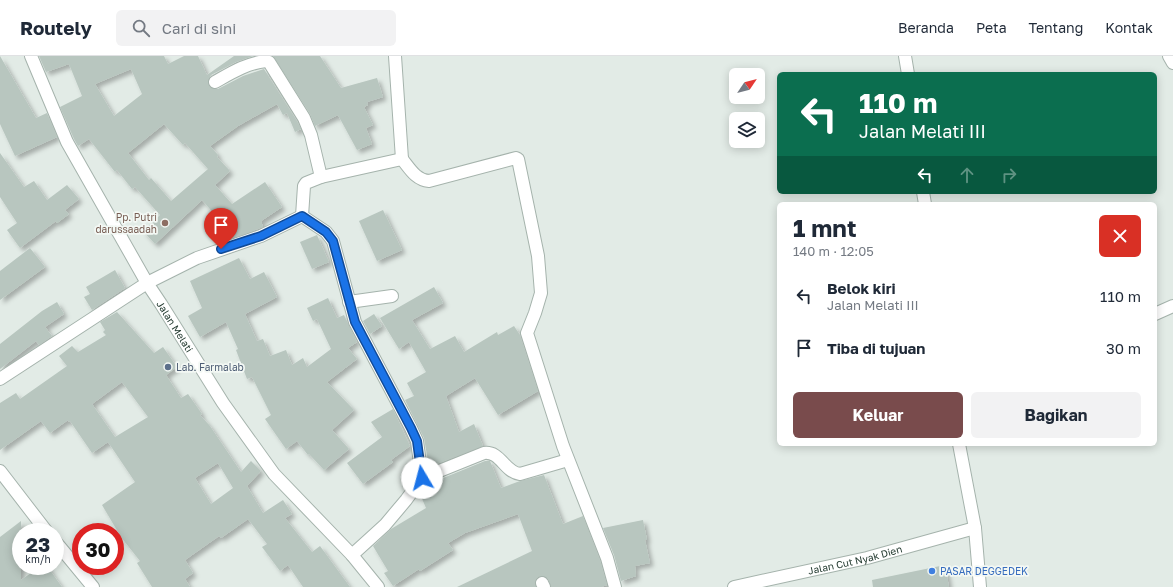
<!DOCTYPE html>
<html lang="id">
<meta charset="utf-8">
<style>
:root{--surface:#fff;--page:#f2f2f3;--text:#1f2937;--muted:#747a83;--line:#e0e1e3;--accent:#794b4c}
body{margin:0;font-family:"Golos Text",sans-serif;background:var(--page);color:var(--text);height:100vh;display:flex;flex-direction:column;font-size:15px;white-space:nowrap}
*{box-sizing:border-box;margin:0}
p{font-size:13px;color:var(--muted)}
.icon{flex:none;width:22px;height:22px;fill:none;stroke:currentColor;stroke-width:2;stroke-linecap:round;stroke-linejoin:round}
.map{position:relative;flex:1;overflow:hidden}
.sheet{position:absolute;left:777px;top:146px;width:380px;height:244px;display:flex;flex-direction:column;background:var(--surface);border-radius:6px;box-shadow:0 2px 10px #0003}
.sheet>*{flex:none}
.hud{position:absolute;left:777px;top:16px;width:380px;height:122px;border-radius:6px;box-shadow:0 2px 10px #0003;background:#0b6e4f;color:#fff;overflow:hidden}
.needle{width:26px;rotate:55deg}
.controls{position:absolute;left:729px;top:12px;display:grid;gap:8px}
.controls a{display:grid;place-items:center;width:36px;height:36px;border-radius:6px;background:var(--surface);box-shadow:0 2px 10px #0003;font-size:20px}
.speed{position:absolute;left:12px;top:467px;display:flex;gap:8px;font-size:20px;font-weight:700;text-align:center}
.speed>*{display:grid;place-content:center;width:52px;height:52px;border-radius:50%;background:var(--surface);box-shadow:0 2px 10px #0003;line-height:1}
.speed small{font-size:10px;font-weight:400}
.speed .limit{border:6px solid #d22;background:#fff;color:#111}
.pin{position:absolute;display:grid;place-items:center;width:34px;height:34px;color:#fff;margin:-41px -17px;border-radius:50% 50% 50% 0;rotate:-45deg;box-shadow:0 0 4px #0007}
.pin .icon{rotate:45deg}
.me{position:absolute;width:44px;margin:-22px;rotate:352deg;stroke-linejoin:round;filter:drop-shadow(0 0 3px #0008)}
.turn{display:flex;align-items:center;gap:14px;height:84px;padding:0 16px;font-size:18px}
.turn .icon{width:52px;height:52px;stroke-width:2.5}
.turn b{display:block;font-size:28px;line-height:34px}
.lanes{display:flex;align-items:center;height:38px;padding:0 16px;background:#0003;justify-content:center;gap:20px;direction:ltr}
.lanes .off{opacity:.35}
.round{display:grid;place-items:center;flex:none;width:42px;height:42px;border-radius:6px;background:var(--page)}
.head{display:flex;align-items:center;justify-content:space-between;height:68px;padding:0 16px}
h1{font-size:24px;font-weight:700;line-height:30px}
.cta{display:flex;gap:8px;margin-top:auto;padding:8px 16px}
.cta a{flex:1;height:46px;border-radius:6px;background:var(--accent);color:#fff;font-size:16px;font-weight:700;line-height:46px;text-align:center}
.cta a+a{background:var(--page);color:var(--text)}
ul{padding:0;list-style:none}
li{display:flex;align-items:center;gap:12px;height:52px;padding:0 16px}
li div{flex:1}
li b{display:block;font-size:15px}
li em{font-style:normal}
header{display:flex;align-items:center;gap:24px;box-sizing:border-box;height:56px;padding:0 20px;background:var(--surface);border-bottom:1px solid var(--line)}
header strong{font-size:19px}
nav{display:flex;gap:22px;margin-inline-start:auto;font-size:14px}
.search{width:280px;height:36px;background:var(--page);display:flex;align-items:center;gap:10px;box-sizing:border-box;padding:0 14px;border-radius:6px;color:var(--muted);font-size:15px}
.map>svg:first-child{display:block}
</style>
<header>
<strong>Routely</strong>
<div class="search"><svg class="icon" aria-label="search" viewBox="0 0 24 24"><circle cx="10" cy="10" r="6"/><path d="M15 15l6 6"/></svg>Cari di sini</div>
<nav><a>Beranda</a><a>Peta</a><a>Tentang</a><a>Kontak</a></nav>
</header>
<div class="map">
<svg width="1173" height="531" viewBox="0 0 1173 531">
<defs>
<filter id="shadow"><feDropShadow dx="3.5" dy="3.5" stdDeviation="2" flood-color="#0004"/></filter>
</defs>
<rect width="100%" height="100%" fill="#e2ebe6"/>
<g fill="#b8c6bf" fill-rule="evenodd" filter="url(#shadow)">
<path d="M 0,0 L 36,62 L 47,57 L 57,81 L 15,100 L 0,68 Z"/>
<path d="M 39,0 L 164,0 L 168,8 L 184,0 L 198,0 L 207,19 L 234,0 L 253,0 L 236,6 L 211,19 L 208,26 L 209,30 L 215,33 L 218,33 L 243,20 L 264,13 L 297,65 L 301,73 L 295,76 L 287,57 L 283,59 L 277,48 L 238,70 L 210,90 L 218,99 L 217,101 L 230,115 L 215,129 L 232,148 L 265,126 L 282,151 L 261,165 L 263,171 L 231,183 L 223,168 L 202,144 L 155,188 L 143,175 L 160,159 L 135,131 L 132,133 L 117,114 L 115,116 L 89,83 L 78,90 L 74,83 L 60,51 L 82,40 L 69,8 L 46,16 ZM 131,13 L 142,38 L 114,60 L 95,28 ZM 164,68 L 183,89 L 185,87 L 208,113 L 171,145 L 151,122 L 149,124 L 128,97 Z"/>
<path d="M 273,0 L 320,0 L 341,32 L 377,22 L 383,41 L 367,46 L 368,49 L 364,51 L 373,69 L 366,72 L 372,88 L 357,94 L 338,59 L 315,70 L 310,58 Z"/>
<path d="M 0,97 L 24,131 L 34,125 L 47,144 L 67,129 L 79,143 L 65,154 L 69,158 L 57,167 L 56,165 L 20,192 L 7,174 L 17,167 L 0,141 Z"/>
<path d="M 383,154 L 402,194 L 377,205 L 359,165 Z"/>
<path d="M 317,179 L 329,206 L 312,213 L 300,186 Z"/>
<path d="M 30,192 L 45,211 L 0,244 L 0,215 Z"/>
<path d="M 239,202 L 250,223 L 264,216 L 277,241 L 245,258 L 257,285 L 263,283 L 270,300 L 286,294 L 292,309 L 303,302 L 307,311 L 331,293 L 317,263 L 313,265 L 307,252 L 328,242 L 337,262 L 344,259 L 357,286 L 348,292 L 357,303 L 327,326 L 354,354 L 332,374 L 349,393 L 324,414 L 309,398 L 308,399 L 297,385 L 286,393 L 265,363 L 271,359 L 252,321 L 247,323 L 236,294 L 238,293 L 226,266 L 200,281 L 188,260 L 202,252 L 190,225 Z"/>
<path d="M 115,214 L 125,232 L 92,254 L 84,241 L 90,238 L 86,231 Z"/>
<path d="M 434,231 L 443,247 L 412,264 L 430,293 L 455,280 L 464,296 L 497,276 L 498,279 L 514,270 L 520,279 L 538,335 L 498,359 L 475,322 L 446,340 L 459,376 L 474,368 L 483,390 L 429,411 L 424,382 L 405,344 L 414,340 L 407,327 L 426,316 L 409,286 L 399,293 L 380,262 Z"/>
<path d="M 57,246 L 64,258 L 45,271 L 52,280 L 39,289 L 36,285 L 0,313 L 0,288 L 42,255 Z"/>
<path d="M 117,256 L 154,297 L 163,291 L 177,311 L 166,319 L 181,342 L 188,338 L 202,358 L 200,359 L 210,370 L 241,416 L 251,405 L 261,415 L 247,430 L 263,457 L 283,444 L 292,458 L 285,462 L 312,496 L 320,490 L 350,531 L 303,531 L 288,509 L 280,515 L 262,491 L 267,488 L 248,463 L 221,482 L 219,480 L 185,504 L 193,517 L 185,523 L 190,531 L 152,531 L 137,507 L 140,505 L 121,481 L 102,449 L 135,426 L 108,386 L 92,397 L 70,365 L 69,366 L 68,364 L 50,377 L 41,365 L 0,394 L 0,347 L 16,337 L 20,343 L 67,310 L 59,300 L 72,290 L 78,296 L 106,279 L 103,276 L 105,274 L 100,266 ZM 122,326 L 148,361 L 115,381 L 92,348 ZM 218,407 L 233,432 L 211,448 L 195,422 Z"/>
<path d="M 374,258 L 382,270 L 370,278 L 363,265 Z"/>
<path d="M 393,353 L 410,390 L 391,404 L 393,406 L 363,428 L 347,407 L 382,381 L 371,366 Z"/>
<path d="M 485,405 L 490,405 L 501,432 L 520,425 L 544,419 L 563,468 L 583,460 L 600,504 L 607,529 L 601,531 L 551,531 L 548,523 L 542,520 L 538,521 L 536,523 L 535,527 L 536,531 L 457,531 L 532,495 L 518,458 L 465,477 L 448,487 L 453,494 L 420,515 L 419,513 L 393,530 L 384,517 L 388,515 L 373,490 L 391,473 L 426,452 L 420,438 L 426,429 Z"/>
<path d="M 643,464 L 647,484 L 645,484 L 650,507 L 635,510 L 636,520 L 621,525 L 614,499 L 603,472 Z"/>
<path d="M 21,465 L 21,524 L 41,510 L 47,510 L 62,531 L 0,531 L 0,481 Z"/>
<path d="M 945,509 L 949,531 L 873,531 L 872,524 Z"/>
</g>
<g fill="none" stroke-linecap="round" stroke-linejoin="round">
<defs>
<g id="minor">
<path d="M 395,0 L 402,103"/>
<path d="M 905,0 L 908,18"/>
<path d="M 1169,0 L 1173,7"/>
<path d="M 215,26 C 231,17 247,7 266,5 L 269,6 L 304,62 L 311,79 L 321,121"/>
<path d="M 923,136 L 925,148"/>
<path d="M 302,160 L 304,130 L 306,127 L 321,121 L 402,103 C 410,113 416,124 429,125 L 516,102 L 518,103 L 538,200 L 541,237 L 535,257 L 527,277 L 563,390 L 607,502 L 615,531"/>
<path d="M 302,160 L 326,176 L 333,185 L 355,266 L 411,372 L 417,385 L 422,422 L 406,444 L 385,469 L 352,499"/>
<path d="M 349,246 L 392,240"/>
<path d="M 1155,258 L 1173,250"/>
<path d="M 0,323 L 147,227 L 197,202 L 261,180 L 302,160"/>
<path d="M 959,388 L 975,472 L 980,531"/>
<path d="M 0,415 L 47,476"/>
<path d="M 422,422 L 484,397 C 501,395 504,416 520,418 L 568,404"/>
<path d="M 55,485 L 93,531"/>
<path d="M 542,527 L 544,531"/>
<path id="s1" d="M 734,531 L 867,502 L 975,472"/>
</g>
<g id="tertiary">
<path id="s2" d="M 31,0 L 67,86 L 147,227 L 161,248 L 223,347 L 274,418 L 352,499 L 378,531"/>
</g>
</defs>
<use href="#minor" stroke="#a5b3ac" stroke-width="14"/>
<use href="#tertiary" stroke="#a5b3ac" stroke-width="14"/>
<use href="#minor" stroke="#fff" stroke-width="12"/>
<use href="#tertiary" stroke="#fff" stroke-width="12"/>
</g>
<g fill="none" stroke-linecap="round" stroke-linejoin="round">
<defs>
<path id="route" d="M 221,193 L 261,180 L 302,160 L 326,176 L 333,185 L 355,266 L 411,372 L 417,385 L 422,422"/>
</defs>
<use href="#route" stroke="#114b97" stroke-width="10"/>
<use href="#route" stroke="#1a73e8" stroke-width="7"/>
</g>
<circle fill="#8d6e63" stroke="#f3f8f4" stroke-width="1.5" cx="165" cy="167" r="4"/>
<circle fill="#5c6f8a" stroke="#f3f8f4" stroke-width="1.5" cx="168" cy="311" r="4"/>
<circle fill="#3f7fe0" stroke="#f3f8f4" stroke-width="1.5" cx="932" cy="515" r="4"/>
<g text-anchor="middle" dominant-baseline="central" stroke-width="3.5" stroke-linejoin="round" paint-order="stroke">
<g font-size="10" fill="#785e54" stroke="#f3f8f4" text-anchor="end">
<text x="157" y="161">Pp. Putri<tspan x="157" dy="12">darussaadah</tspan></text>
</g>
<g font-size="10" fill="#243b31" stroke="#f3f8f4">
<text stroke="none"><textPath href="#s2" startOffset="307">Jalan Melati</textPath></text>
<text stroke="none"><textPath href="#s1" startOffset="124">Jalan Cut Nyak Dien</textPath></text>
</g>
<g font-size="10" fill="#4e5e75" stroke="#f3f8f4" text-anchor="start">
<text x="176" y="311">Lab. Farmalab</text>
</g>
<g font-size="10" fill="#366cbe" stroke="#f3f8f4" text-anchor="start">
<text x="940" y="515">PASAR DEGGEDEK</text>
</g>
</g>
</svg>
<div class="controls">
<a><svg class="needle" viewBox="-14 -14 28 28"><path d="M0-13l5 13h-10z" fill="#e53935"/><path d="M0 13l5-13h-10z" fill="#747a83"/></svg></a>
<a><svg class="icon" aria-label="layers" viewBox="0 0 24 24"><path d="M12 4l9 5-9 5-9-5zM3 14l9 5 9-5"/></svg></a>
</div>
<div class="speed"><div>23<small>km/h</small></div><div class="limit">30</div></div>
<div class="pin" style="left:221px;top:193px;background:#d93025"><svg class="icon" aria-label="arrive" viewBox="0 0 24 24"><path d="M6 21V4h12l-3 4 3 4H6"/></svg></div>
<svg class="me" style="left:422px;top:422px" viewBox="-20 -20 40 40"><circle r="19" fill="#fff"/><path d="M0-13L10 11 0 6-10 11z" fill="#1a73e8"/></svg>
<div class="hud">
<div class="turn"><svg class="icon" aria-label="left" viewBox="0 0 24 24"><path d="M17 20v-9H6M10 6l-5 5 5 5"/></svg><div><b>110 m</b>Jalan Melati III</div></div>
<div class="lanes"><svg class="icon" aria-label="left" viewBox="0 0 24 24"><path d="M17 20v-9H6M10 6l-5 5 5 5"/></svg><svg class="icon off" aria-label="ahead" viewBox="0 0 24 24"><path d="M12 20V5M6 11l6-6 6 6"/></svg><svg class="icon off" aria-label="right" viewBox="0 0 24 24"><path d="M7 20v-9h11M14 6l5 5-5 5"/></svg></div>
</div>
<section class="sheet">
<div class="head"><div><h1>1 mnt</h1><p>140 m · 12:05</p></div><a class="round" style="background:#d93025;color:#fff"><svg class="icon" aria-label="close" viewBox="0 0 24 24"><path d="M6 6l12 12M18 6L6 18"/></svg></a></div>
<ul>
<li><svg class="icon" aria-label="left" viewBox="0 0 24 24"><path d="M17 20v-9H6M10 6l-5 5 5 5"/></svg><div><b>Belok kiri</b><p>Jalan Melati III</p></div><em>110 m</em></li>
<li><svg class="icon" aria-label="arrive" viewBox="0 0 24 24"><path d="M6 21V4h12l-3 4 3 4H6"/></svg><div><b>Tiba di tujuan</b></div><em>30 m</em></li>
</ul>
<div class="cta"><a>Keluar</a><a>Bagikan</a></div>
</section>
</div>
